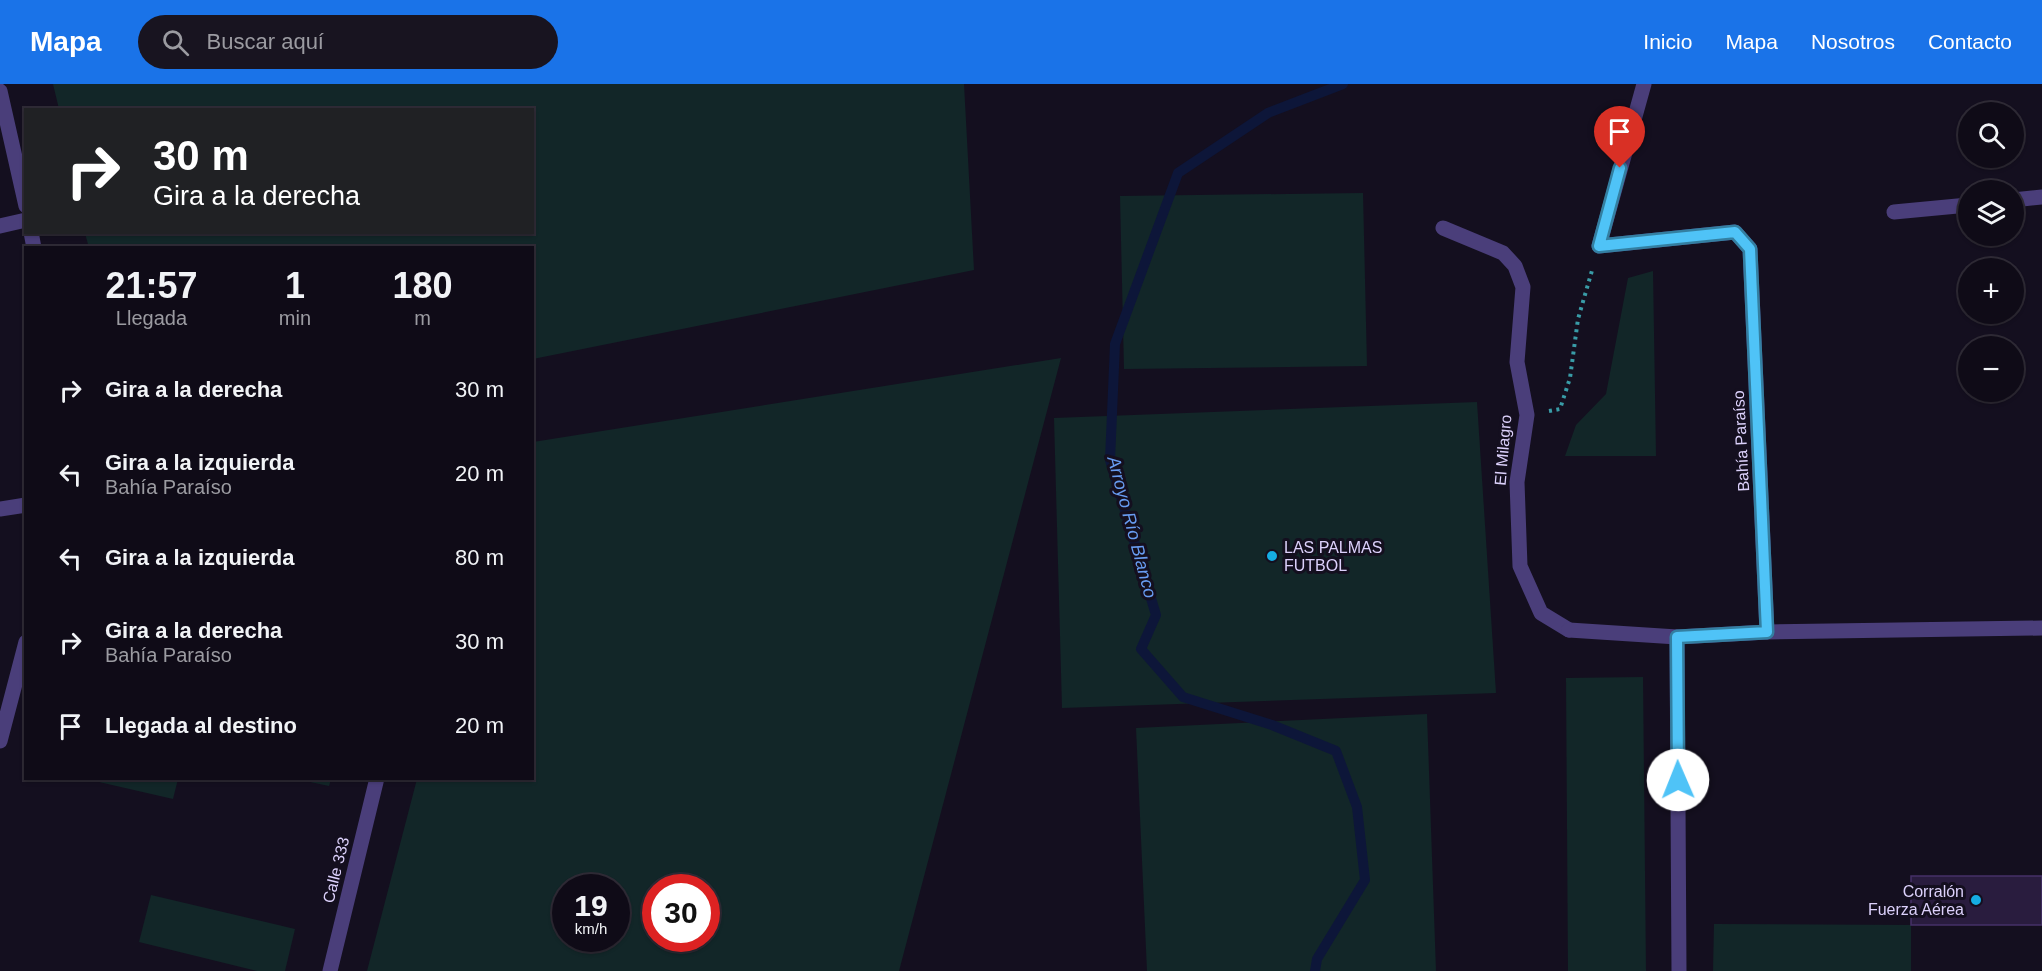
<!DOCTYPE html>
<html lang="es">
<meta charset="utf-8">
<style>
:root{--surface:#0f0b17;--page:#181420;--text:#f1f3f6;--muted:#9b9ba1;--line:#2f2b36;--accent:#1a73e8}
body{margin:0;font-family:Arial,sans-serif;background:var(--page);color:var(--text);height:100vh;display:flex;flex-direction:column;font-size:22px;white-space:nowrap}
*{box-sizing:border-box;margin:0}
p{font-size:20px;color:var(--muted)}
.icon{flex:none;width:33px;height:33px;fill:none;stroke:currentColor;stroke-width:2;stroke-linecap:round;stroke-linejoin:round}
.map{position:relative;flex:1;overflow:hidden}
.sheet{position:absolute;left:24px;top:162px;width:510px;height:534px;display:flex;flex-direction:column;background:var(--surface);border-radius:0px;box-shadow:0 2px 4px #0004,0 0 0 2px var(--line)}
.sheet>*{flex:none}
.hud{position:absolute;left:24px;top:24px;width:510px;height:126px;border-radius:0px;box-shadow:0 2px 4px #0004,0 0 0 2px var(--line);background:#202124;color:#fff;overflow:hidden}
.buttons{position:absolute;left:1958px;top:18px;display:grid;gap:12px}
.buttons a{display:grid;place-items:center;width:66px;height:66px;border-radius:50%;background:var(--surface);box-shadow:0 2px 4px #0004,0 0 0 2px var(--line);font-size:30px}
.speed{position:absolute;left:552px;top:790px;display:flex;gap:12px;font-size:30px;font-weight:700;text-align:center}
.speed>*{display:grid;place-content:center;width:78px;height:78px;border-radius:50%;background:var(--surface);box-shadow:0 2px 4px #0004,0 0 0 2px var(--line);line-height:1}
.speed small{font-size:15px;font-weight:400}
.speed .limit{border:9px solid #d22;background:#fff;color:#111}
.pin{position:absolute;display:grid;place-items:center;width:51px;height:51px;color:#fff;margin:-62px -26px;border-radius:50% 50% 50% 0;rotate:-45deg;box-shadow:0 0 6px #0007}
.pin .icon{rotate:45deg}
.me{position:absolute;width:66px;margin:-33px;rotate:359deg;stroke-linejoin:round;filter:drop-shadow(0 0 4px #0008)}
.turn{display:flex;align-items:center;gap:21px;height:126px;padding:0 30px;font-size:27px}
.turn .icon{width:78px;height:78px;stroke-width:2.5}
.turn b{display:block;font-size:42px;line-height:51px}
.eta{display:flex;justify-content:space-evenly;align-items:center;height:102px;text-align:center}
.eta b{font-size:36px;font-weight:700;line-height:42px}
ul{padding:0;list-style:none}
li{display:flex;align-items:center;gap:18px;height:84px;padding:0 30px}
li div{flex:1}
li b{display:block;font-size:22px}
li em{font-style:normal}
header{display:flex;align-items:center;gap:36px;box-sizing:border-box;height:84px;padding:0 30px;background:var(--accent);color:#fff}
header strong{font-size:28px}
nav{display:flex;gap:33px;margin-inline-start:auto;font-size:21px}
.search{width:420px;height:54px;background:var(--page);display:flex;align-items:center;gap:15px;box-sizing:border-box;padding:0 21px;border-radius:33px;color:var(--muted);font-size:22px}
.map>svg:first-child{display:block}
</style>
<header>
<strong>Mapa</strong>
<div class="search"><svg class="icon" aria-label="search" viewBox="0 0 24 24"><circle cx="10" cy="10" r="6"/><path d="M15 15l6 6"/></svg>Buscar aquí</div>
<nav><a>Inicio</a><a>Mapa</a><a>Nosotros</a><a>Contacto</a></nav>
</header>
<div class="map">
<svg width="2042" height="887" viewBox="0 0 2042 887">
<rect width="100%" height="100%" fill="#140f1f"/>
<g fill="#122628" fill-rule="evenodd">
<path d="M 53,0 L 964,0 L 974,186 L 533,275 L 532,164 L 89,164 L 85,149 L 532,148 L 532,26 L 59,25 Z"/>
<path d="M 1363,109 L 1367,282 L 1124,285 L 1120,112 Z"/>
<path d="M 1653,187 L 1656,372 L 1565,372 L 1576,341 L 1606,310 L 1628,194 Z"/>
<path d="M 1061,274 L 899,887 L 367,887 L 417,695 L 532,694 L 533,358 ZM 566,804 L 616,804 L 616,855 L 566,855 ZM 656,804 L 706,804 L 706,855 L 656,855 Z"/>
<path d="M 1477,318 L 1496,609 L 1062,624 L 1054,334 Z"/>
<path d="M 1643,593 L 1646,887 L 1568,887 L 1566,594 Z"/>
<path d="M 1427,630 L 1436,887 L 1147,887 L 1136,644 Z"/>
<path d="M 86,695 L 178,695 L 173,715 Z"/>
<path d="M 296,695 L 331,695 L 329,702 Z"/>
<path d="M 151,811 L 295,845 L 285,887 L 257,887 L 139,858 Z"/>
<path d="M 1714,840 L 1911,841 L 1911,887 L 1713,887 Z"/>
</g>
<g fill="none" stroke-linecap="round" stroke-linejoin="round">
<path stroke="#0d1639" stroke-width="10" d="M 1315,887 L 1317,875 L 1365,796 L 1357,723 L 1336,667 L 1272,641 L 1183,613 L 1141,565 L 1156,531 L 1110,376 L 1115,260 L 1178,89 L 1268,29 L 1343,0"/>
</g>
<rect fill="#291c3e" stroke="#453168" stroke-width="1.5" x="1911" y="792" width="131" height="49"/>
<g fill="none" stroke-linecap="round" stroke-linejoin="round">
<path stroke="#399ca7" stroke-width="4" stroke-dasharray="3 4.5" stroke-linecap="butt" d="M 1549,327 L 1560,325 L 1570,294 L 1578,235 L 1593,183"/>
<path stroke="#4a3e7a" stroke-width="15" d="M 1443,144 L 1503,169 L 1515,182 L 1523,203 L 1517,278 L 1527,331 L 1517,398 L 1520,482 L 1541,529 L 1569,546"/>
<g stroke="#4a3e7a" stroke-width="15">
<path d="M 1644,0 L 1599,162 L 1735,148 L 1750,165 L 1767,548"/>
<path d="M 0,7 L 26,122"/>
<path d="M 2013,116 L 2042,113"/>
<path d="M 1894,128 L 1968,121"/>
<path d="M 0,142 L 26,136"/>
<path d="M 31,148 L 34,164"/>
<path d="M 0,425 L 26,421"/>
<path d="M 1569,546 L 1677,553 L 1767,548 L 2042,544"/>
<path d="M 1677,553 L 1679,887"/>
<path d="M 0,657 L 26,558"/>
<path d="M 330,887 L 377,694"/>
</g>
</g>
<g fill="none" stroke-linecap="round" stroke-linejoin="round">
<defs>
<path id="route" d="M 1620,84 L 1599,162 L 1735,148 L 1750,165 L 1767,548 L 1677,553 L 1678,696"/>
</defs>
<use href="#route" stroke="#337fa1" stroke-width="15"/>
<use href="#route" stroke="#4fc3f7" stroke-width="10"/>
</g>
<g fill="#15ade3" stroke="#140f1f" stroke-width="2">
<circle cx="1272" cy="472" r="6"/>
<circle cx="1976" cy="816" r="6"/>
</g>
<g text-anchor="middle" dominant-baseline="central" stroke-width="6" stroke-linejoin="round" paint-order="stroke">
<g font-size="16" fill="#dcd1fb" stroke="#140f1f">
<text transform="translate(1741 357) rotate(-93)">Bahía Paraíso</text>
<text transform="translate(1503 366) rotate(-85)">El Milagro</text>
<text transform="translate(336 786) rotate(-76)">Calle 333</text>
</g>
<g font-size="16" fill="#dcd1fb" stroke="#140f1f" text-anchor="start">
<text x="1284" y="463">LAS PALMAS<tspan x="1284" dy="18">FUTBOL</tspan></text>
<text x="1964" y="807" text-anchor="end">Corralón<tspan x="1964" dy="18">Fuerza Aérea</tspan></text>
</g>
<g font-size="18" font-style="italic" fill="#689cf1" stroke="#140f1f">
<text transform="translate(1132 443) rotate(75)">Arroyo Río Blanco</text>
</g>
</g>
</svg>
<div class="buttons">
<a><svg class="icon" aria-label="search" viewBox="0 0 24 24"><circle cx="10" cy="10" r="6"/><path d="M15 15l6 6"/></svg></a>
<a><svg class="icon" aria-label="layers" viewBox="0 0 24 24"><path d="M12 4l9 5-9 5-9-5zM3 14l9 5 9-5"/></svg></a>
<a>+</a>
<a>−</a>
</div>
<div class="speed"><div>19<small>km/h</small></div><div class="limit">30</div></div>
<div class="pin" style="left:1620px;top:84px;background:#d93025"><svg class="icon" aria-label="arrive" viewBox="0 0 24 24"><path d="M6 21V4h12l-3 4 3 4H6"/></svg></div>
<svg class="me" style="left:1678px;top:696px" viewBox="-20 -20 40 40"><circle r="19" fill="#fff"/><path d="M0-13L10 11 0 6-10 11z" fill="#4fc3f7"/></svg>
<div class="hud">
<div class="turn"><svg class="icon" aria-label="right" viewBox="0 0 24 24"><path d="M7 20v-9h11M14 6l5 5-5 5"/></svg><div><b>30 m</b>Gira a la derecha</div></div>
</div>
<section class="sheet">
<div class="eta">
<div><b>21:57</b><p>Llegada</p></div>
<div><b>1</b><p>min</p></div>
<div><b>180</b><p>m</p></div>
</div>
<ul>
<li><svg class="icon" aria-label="right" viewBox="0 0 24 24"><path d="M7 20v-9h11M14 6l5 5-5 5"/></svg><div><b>Gira a la derecha</b></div><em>30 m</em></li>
<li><svg class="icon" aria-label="left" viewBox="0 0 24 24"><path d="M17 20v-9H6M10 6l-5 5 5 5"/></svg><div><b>Gira a la izquierda</b><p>Bahía Paraíso</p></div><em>20 m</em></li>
<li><svg class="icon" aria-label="left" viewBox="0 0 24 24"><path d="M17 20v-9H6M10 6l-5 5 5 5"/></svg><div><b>Gira a la izquierda</b></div><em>80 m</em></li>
<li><svg class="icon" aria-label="right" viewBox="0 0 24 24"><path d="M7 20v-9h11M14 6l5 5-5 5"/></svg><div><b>Gira a la derecha</b><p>Bahía Paraíso</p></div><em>30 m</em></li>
<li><svg class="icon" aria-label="arrive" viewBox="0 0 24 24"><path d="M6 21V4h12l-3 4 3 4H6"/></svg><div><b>Llegada al destino</b></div><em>20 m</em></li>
</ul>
</section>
</div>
